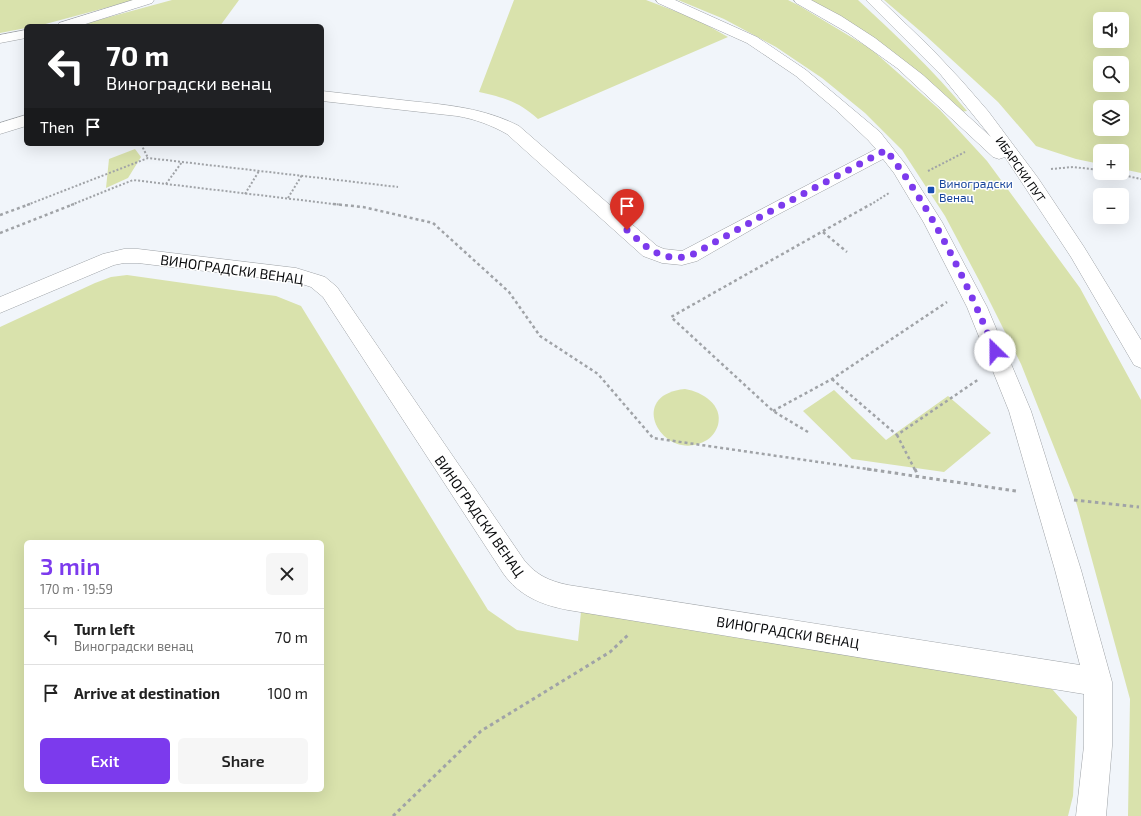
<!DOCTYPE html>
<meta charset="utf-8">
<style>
:root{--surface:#fff;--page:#f6f6f6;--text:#222;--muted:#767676;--line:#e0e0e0;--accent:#7c3aed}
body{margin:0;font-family:"Exo 2",sans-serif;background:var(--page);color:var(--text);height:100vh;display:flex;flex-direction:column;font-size:15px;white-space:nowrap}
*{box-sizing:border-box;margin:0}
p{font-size:13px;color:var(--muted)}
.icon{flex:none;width:22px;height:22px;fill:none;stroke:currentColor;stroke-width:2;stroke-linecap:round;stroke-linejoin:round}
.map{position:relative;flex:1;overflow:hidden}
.panel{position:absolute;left:24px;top:540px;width:300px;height:252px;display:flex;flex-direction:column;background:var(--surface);border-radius:6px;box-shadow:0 4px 16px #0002}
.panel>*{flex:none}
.top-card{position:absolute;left:24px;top:24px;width:300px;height:122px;border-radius:6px;box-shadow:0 4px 16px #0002;background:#202124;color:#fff;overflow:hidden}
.tools{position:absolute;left:1093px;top:12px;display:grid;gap:8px}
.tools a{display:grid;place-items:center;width:36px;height:36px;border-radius:6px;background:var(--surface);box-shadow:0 4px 16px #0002;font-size:20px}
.pin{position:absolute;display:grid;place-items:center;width:34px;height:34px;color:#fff;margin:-41px -17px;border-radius:50% 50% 50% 0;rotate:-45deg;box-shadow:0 0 4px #0007}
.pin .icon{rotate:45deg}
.me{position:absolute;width:44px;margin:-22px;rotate:337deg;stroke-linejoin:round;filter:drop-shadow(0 0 3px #0008)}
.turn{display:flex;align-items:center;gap:14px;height:84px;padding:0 16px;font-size:18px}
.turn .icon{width:52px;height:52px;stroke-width:2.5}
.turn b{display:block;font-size:28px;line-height:34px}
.then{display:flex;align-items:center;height:38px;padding:0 16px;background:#0003;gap:8px;font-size:15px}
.round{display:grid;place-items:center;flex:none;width:42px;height:42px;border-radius:6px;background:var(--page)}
.head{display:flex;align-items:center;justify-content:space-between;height:68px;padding:0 16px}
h1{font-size:24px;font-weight:600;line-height:30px;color:var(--accent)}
.action{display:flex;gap:8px;margin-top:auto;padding:8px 16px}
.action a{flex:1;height:46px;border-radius:6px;background:var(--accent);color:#fff;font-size:16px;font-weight:600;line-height:46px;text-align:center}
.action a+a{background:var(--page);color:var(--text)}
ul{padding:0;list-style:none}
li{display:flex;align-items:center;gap:12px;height:56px;padding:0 16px;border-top:1px solid var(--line)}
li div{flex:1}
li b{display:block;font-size:15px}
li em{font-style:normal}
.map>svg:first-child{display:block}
</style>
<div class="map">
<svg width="1141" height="816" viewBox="0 0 1141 816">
<rect width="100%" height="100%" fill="#f1f5fa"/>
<g fill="#d9e2ac" fill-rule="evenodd">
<path d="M 0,0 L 135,0 L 38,26 L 26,26 L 26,28 L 0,33 Z"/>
<path d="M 172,0 L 239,0 L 220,26 L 83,26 L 91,22 Z"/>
<path d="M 514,0 L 646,0 L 696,19 L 728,37 L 538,119 C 518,101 505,98 479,92 Z"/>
<path d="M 678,0 L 788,0 L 798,5 L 871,49 L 940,110 L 987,161 L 1080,288 L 1141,400 L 1141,816 L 1128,816 L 1130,699 L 1077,505 L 1021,364 L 981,284 L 945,216 L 902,150 L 865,113 L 822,78 L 776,47 L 724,19 Z"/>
<path d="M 807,0 L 858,0 C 896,35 934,71 967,111 L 960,112 Z"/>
<path d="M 884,0 L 1141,0 L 1141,173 L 1122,169 L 1122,151 L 1100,151 L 1100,164 L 1076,159 L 1036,146 L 998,102 L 926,36 ZM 1100,19 L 1122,19 L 1122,41 L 1100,41 ZM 1100,63 L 1122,63 L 1122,85 L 1100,85 ZM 1100,107 L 1122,107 L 1122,129 L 1100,129 Z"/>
<path d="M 135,149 L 141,157 L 128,178 L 106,188 L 109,159 Z"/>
<path d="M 127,275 L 276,296 L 301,306 L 488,610 L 517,630 L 578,641 L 581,612 L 666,623 L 1052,689 L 1077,717 L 1073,796 L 1068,816 L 0,816 L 0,327 L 95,283 L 111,277 ZM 26,542 L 322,542 L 322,790 L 26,790 Z"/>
<path d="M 685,389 C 703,392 723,405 718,425 C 716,431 713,436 707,440 C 665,466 623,395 685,389 Z"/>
<path d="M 834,390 L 886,440 L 948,396 L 991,433 L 944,472 L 852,459 L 803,411 Z"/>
</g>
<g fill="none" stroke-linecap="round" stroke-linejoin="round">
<defs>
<g id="minor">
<path d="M 133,0 L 154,0 L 152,3 L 79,26 L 57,26 L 59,23 Z"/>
<path d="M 656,0 L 675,0 L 757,37 L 806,70 L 880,132 L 906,165 L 942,222 L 987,307 L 1031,411 L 1081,570 L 1112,682 L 1112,746 L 1106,816 L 1076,816 L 1084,746 L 1084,694 L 568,610 C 542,605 519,596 503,573 L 323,297 L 311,287 L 296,282 L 138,263 L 124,263 L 114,265 L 0,313 L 0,297 L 103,254 L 124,249 L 138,249 L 296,268 L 325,277 L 337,287 L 524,560 C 536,575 549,581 568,585 L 1080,665 L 1055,570 L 1009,411 L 967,307 L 924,223 L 894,173 L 883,159 L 775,216 L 697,261 L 682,265 L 662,263 L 643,256 L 507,134 C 491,125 475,119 457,116 L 322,101 L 322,91 C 351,94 381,98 410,101 C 448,105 484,108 519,126 L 657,246 L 664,249 L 682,251 L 876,149 L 868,140 L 835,109 L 796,76 L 747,43 L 658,3 Z"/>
<path d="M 26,30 L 26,38 L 0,43 L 0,35 Z"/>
<path d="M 26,115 L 26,126 L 0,134 L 0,123 Z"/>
</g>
<path id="major" d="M 794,0 L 811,0 L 841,16 L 875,38 L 923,75 L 991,137 L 941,75 L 866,0 L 881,0 L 931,48 L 961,80 L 988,111 L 1038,178 L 1084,247 L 1141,340 L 1141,368 L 1134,365 L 1071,257 L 1005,157 L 999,159 L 993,157 L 897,68 L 848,33 L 796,3 Z"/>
</defs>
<use href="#minor" stroke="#9ea2a6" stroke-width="1"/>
<use href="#major" stroke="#9ea2a6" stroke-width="1"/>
<g stroke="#a0a3a7" stroke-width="2" stroke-dasharray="2 2" stroke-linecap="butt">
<path d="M 141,144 L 148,158"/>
<path d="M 1051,169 L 1073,167 L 1100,170"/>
<path d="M 928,171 L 965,152"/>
<path d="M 1113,173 L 1141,179"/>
<path d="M 166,184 L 182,162"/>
<path d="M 245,194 L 259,171"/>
<path d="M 288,198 L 302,175"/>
<path d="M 27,205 L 148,158 L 398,187"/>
<path d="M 71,205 L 133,180 L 342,205"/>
<path d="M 870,205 L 889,193"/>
</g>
<g stroke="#a0a3a7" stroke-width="2.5" stroke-dasharray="3 3" stroke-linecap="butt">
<path d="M 333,204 L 363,207 L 433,223 L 509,292 L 540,336 L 598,374 L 653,438 L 874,470"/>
<path d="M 0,215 L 30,204"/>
<path d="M 823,232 L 847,252"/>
<path d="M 0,233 L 74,204"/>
<path d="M 832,379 L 897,435 L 979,379"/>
<path d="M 773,411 L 832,379 L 947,302"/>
<path d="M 808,432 L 773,411 L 671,317 L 871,204"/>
<path d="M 897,435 L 915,470"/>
</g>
<g stroke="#a0a3a7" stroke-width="3" stroke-dasharray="3.5 3.5" stroke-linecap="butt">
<path d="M 867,469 L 1016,491"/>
<path d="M 915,469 L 918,476"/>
<path d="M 1074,500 L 1139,507"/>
<path d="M 393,816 L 481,731 L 610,652 L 628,635"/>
</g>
<use href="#minor" fill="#fff" fill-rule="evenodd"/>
<use href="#major" fill="#fff" fill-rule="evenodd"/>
</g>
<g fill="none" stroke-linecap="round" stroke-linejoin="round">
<path stroke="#7c3aed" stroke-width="7" stroke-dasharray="0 12.6" d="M 627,230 C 647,248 661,262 690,256 L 769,212 L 886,150 C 932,209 967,282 995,351"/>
</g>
<rect fill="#1a4fb4" stroke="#fff" stroke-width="1.5" x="927" y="186" width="8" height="8" rx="2"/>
<g text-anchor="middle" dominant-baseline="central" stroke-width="3" stroke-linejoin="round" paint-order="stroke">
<g font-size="12" fill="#0b0c0e" stroke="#fff">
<text transform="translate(1021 169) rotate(55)">ИБАРСКИ ПУТ</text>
</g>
<g font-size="12" fill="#164399" stroke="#fff" text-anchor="start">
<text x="939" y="183">Виноградски<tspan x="939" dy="14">Венац</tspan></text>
</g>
<g font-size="14" fill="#0b0c0e" stroke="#fff">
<text transform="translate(232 269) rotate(8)">ВИНОГРАДСКИ ВЕНАЦ</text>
<text transform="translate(480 516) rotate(55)">ВИНОГРАДСКИ ВЕНАЦ</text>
<text transform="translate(788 632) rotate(9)">ВИНОГРАДСКИ ВЕНАЦ</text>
</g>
</g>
</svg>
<div class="tools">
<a><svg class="icon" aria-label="sound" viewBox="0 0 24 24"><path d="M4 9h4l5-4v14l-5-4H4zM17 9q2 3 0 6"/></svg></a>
<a><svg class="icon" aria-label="search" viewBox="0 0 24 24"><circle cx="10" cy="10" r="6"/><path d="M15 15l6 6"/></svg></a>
<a><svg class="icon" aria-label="layers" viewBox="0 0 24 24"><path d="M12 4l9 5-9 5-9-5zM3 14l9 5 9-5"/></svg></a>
<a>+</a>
<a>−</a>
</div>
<div class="pin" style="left:627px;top:230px;background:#d93025"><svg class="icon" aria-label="arrive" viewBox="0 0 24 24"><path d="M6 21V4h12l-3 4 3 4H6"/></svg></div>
<svg class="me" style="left:995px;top:351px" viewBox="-20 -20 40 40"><circle r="19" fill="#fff"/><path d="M0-13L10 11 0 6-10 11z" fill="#7c3aed"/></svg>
<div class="top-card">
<div class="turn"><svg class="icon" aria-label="left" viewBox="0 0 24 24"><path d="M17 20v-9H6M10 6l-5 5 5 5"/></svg><div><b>70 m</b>Виноградски венац</div></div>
<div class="then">Then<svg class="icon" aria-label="arrive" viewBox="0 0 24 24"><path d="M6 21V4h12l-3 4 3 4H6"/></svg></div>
</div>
<section class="panel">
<div class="head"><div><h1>3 min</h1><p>170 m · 19:59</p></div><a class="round"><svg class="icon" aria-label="close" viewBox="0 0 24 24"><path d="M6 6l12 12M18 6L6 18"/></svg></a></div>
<ul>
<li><svg class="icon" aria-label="left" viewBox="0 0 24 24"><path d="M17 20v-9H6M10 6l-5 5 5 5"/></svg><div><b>Turn left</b><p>Виноградски венац</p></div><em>70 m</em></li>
<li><svg class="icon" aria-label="arrive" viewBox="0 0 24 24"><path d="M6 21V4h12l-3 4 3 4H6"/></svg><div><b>Arrive at destination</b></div><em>100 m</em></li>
</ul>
<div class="action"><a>Exit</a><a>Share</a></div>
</section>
</div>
